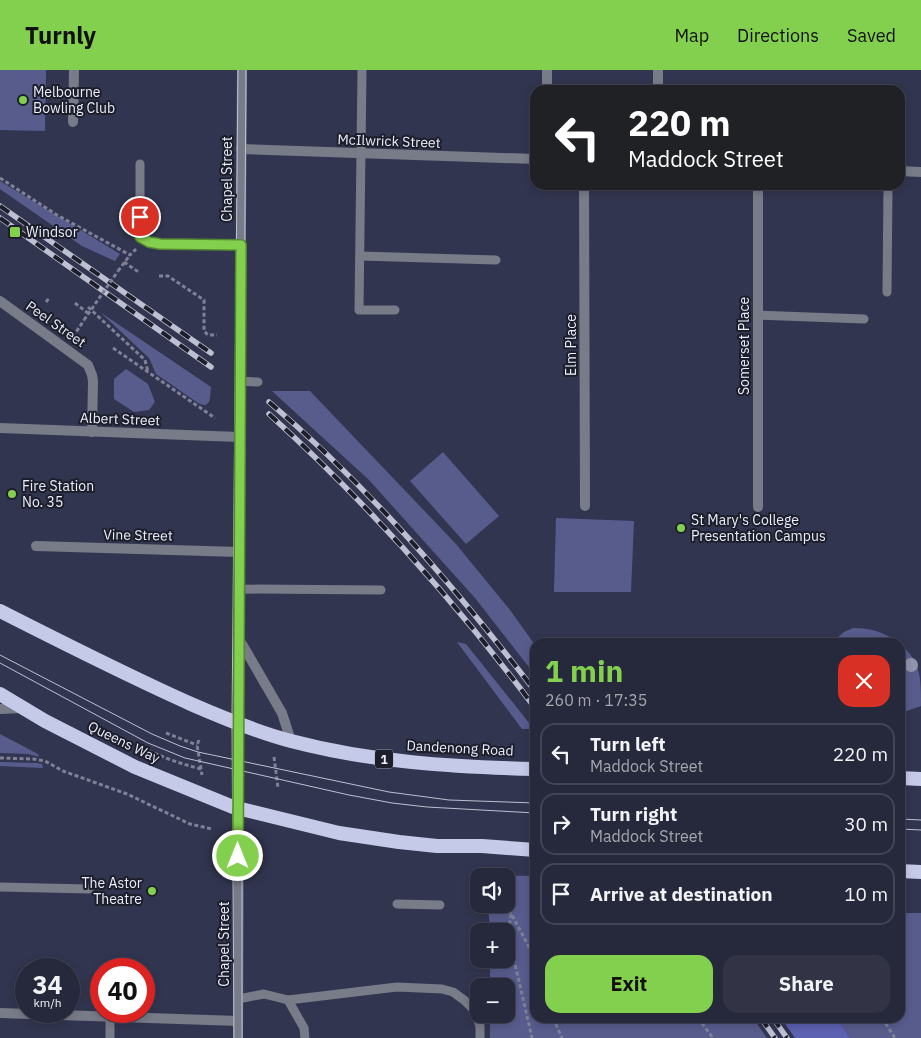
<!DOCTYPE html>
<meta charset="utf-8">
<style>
:root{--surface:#26283b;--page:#323446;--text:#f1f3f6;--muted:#a4a6af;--line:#424455;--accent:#83d04e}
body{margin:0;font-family:"IBM Plex Sans",sans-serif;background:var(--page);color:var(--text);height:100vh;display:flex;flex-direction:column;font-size:19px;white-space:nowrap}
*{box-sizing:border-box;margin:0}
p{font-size:16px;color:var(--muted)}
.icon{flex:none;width:28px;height:28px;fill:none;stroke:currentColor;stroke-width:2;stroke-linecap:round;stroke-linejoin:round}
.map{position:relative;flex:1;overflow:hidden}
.drawer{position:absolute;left:530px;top:568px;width:375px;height:385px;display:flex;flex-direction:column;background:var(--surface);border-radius:15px;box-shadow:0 2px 8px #0003,0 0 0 1px var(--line)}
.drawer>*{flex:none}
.hud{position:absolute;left:530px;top:15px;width:375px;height:105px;border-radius:15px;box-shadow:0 2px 8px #0003,0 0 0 1px var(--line);background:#202124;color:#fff;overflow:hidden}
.fabs{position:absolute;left:470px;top:798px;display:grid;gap:10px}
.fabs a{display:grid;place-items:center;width:45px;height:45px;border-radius:10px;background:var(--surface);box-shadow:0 2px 8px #0003,0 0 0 1px var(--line);font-size:25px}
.speed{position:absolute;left:15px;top:888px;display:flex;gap:10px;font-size:25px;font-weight:700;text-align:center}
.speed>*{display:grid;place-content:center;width:65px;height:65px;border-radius:50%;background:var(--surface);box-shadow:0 2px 8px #0003,0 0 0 1px var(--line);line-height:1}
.speed small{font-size:12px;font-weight:400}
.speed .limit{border:8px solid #d22;background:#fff;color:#111}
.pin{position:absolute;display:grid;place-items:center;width:42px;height:42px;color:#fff;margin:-21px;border:2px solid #fff;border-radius:50%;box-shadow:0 1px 5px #0007}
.me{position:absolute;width:55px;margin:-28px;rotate:0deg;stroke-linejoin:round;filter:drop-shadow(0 0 4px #0008)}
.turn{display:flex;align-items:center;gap:18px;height:105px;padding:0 15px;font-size:22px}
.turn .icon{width:65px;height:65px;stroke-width:2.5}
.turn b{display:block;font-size:35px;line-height:42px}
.round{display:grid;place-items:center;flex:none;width:52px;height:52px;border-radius:15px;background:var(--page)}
.overview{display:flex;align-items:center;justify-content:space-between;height:85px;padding:0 15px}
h1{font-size:30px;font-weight:700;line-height:38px;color:var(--accent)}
.cta{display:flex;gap:10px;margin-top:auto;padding:10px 15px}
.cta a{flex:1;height:58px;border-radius:15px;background:var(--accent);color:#111;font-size:20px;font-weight:700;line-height:58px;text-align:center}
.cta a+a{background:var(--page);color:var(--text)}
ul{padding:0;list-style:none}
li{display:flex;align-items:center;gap:15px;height:62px;margin:0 10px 8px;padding:0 5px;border:2px solid var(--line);border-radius:15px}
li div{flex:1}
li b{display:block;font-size:19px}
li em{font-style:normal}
header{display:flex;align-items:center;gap:30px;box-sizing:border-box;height:70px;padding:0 25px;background:var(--accent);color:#111}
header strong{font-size:24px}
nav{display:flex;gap:28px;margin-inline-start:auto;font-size:18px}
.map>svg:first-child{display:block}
</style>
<header>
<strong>Turnly</strong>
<nav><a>Map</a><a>Directions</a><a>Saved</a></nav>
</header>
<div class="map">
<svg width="921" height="968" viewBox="0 0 921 968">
<rect width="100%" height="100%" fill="#32354f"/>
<g fill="#575c8d">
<path d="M 0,0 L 46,0 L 45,61 L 0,60 Z"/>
<path d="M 0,111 L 120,184 L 115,191 L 119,193 L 82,176 L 0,119 Z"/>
<path d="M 100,242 L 211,317 C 210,326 212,340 198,333 L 156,304 L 149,288 Z"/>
<path d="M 126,299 L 148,314 L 155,332 L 149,340 L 134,342 L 114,329 L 114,309 Z"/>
<path d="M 272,321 L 310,321 L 456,474 L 510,540 L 535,575 L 535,605 L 475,528 L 369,410 Z"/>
<path d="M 443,382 L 499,446 L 466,474 L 410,411 Z"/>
<path d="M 556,448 L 634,451 L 631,522 L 554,522 Z"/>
<path d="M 853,558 C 871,558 883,562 898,572 L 832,572 L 844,562 Z"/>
<path d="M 457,572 L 466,574 L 534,659 L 522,659 Z"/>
<path d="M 900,574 C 921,591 921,608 921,636 L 904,642 L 900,642 Z"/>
<path d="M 0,664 L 38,684 L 39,687 L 28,684 L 0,683 Z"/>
<path d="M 0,692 L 37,693 L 42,694 L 43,698 L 0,696 Z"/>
<path d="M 484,805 L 535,806 L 535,948 L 753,948 L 767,968 L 490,968 L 490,944 L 506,944 L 506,916 L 490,916 L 490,889 L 506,889 L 506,861 L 490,861 L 488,834 L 506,834 L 506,806 Z"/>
<path d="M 900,843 L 921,843 L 921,968 L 850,968 L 837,948 L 900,948 Z"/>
</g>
<path fill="#5d61b1" d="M 781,948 L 837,948 L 850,968 L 795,968 Z"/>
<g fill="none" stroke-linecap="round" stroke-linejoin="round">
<g stroke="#7e8197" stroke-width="3" stroke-dasharray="4 2.5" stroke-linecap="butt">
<path d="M 0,108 L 57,145 L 130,185 L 136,179"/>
<path d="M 124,192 L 140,203"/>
<path d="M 118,201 L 130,185"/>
<path d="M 159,206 L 168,206 L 204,230 L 204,261 L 208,265 L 217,265"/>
<path d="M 46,232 L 49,228"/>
<path d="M 75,233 L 89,244"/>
<path d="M 88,237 L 145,290 L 148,302"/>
<path d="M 73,267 L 84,250"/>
<path d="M 113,278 L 215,348"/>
<path d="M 166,663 L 197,675"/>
<path d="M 199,670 L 197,675 L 202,705"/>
<path d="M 137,674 C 157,686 178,693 201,699"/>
<path d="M 274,687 L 278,718"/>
<path d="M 0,688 L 33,689 L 45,691 L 63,701 L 127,724 L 190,754 L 212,759"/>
<path d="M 489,800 L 492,806"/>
<path d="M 506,834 L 529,877 L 535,891"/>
<path d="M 511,844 L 509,859 L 510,872 L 532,968"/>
<path d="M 553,948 L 562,968"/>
<path d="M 698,948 L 713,968"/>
<path d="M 882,948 L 895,968"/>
</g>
<g stroke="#787b88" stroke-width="9">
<path d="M 362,0 L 359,240 L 395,240"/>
<path d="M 140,94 L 140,147"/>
<path d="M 360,186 L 496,190"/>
<path d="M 887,222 L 888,115"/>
<path d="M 758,245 L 864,249"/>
<path d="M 238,519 L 381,520"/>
<path d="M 0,817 L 89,819"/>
<path d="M 397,834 L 440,835"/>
<path d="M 238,929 L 264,924 L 288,930 L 397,917 L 442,919 L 453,922 L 464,930 L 474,940 L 480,956 L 480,968"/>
<path d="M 288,930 L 304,958 L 305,968"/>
<path d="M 110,968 L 110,947"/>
</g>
<g stroke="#787b88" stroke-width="10">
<path d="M 547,20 L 547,0"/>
<path d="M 658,20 L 658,0"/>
<path d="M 73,52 L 74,0"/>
<path d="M 241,79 L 535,89"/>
<path d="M 900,101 L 921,102"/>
<path d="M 584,115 L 585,436"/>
<path d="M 758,115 L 758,437"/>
<path d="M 140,147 L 140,167 L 149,172 L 160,174 L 241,175"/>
<path d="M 0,231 L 88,295 L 92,305 L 93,311 L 92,362"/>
<path d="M 0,358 L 239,367"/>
<path d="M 36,476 L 239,482"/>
<path d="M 0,943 L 238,951"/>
</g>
<g stroke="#787b88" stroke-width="10">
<path d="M 240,296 L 242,0"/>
<path d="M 238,571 L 242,574 L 282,643 L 291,671"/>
<path d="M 0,639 L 22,638"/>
<path d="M 238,968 L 240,336"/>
</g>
<g stroke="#c6cae9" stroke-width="14">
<path d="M 0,541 C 63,573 126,605 191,634 C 223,648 257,662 291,671 C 371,692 452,697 535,699"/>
<path d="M 0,624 L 45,651 L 135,697 L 233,737 L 339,763 L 399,772 L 437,776 L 482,776 L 535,780"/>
<path d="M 900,708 L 921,709"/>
<path d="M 900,801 L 921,802"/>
</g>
<g stroke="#bdc0d3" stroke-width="1">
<path d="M 0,585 L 152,664 L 180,676 L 198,682 L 389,722 L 449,730 L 535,733"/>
<path d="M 0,593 L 148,673 L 185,688 L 349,725 L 392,733 L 427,737 L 535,743"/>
<path d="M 900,749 L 921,750"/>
<path d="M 900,759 L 921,760"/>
<path d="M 234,968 L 232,650 L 238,0"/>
<path d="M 242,968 L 242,574 L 246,0"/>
</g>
<defs>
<g id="rail">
<path d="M 0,136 L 211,283"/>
<path d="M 0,148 L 211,297"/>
<path d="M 269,332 C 369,417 455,517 535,621"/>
<path d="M 269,344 C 367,433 456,532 535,638"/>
<path d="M 761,948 L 775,968"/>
<path d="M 773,948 L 787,968"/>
</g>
</defs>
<use href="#rail" stroke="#bdc0d3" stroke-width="5.5"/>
<use href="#rail" stroke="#1c1e2a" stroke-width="4" stroke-dasharray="11" stroke-linecap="butt"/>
<path stroke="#7e8197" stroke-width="3" stroke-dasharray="4 2.5" stroke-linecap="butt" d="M 84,250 L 118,201"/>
<path stroke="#787b88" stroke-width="9" d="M 240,311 L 258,312"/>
<path stroke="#787b88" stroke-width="10" d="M 240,336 L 240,296"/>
</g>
<circle fill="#9093ab" cx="911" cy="595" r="7"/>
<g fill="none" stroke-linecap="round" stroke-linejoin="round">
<defs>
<path id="route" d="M 140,147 L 140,167 L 149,172 L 160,174 L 241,175 L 238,786"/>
</defs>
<use href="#route" stroke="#558733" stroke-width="12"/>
<use href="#route" stroke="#83d04e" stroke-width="9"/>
</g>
<g fill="#83d04e" stroke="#1c1e2a" stroke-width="2">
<circle cx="23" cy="30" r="5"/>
<rect x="9" y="156" width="12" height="12" rx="2.5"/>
<circle cx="12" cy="424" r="5"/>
<circle cx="681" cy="458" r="5"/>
<circle cx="152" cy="821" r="5"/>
</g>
<g text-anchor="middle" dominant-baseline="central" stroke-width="4" stroke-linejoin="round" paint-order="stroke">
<rect fill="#1c1e2a" stroke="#acafbe" stroke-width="1" x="375" y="679.5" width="18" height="19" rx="4"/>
<g font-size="12" font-weight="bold" fill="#eaedfe">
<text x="384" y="689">1</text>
</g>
<g font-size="14" fill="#eaedfe" stroke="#1c1e2a" text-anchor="start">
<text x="33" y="22">Melbourne<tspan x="33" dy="16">Bowling Club</tspan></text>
<text x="26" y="162">Windsor</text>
<text x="22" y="416">Fire Station<tspan x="22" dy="16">No. 35</tspan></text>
<text x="691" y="450">St Mary's College<tspan x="691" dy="16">Presentation Campus</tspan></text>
<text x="142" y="813" text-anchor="end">The Astor<tspan x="142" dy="16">Theatre</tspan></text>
</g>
<g font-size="14" fill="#eaedfe" stroke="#1c1e2a">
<text transform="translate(389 71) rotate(2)">McIlwrick Street</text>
<text transform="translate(227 109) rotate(-90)">Chapel Street</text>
<text transform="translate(56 254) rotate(35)">Peel Street</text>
<text transform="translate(571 275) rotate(-90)">Elm Place</text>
<text transform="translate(744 276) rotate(-90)">Somerset Place</text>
<text transform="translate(120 349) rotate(2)">Albert Street</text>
<text transform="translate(138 465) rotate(1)">Vine Street</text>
<text transform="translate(124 672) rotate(26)">Queens Way</text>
<text transform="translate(460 678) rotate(3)">Dandenong Road</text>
<text transform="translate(224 874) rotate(-90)">Chapel Street</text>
</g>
</g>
</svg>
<div class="fabs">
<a><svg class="icon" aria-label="sound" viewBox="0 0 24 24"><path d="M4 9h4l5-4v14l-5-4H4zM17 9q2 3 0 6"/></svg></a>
<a>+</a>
<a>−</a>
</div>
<div class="speed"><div>34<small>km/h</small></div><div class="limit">40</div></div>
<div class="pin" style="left:140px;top:147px;background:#d93025"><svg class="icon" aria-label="arrive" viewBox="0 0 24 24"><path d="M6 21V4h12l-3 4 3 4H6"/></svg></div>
<svg class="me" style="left:238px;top:786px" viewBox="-20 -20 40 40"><circle r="17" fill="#83d04e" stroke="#fff" stroke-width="3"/><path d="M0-11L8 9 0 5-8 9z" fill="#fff"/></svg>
<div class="hud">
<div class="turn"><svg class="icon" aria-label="left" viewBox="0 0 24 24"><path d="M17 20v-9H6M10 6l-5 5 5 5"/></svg><div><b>220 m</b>Maddock Street</div></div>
</div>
<section class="drawer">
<div class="overview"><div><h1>1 min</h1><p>260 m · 17:35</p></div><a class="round" style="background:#d93025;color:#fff"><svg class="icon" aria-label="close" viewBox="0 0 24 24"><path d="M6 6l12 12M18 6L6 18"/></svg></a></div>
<ul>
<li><svg class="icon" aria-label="left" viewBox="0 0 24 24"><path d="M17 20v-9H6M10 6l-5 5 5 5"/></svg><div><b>Turn left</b><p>Maddock Street</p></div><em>220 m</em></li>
<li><svg class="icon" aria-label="right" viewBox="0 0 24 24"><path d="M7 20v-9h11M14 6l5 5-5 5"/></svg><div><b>Turn right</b><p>Maddock Street</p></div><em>30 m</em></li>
<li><svg class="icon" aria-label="arrive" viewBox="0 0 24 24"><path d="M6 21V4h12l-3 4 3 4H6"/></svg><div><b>Arrive at destination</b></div><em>10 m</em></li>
</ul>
<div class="cta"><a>Exit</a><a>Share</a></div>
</section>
</div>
